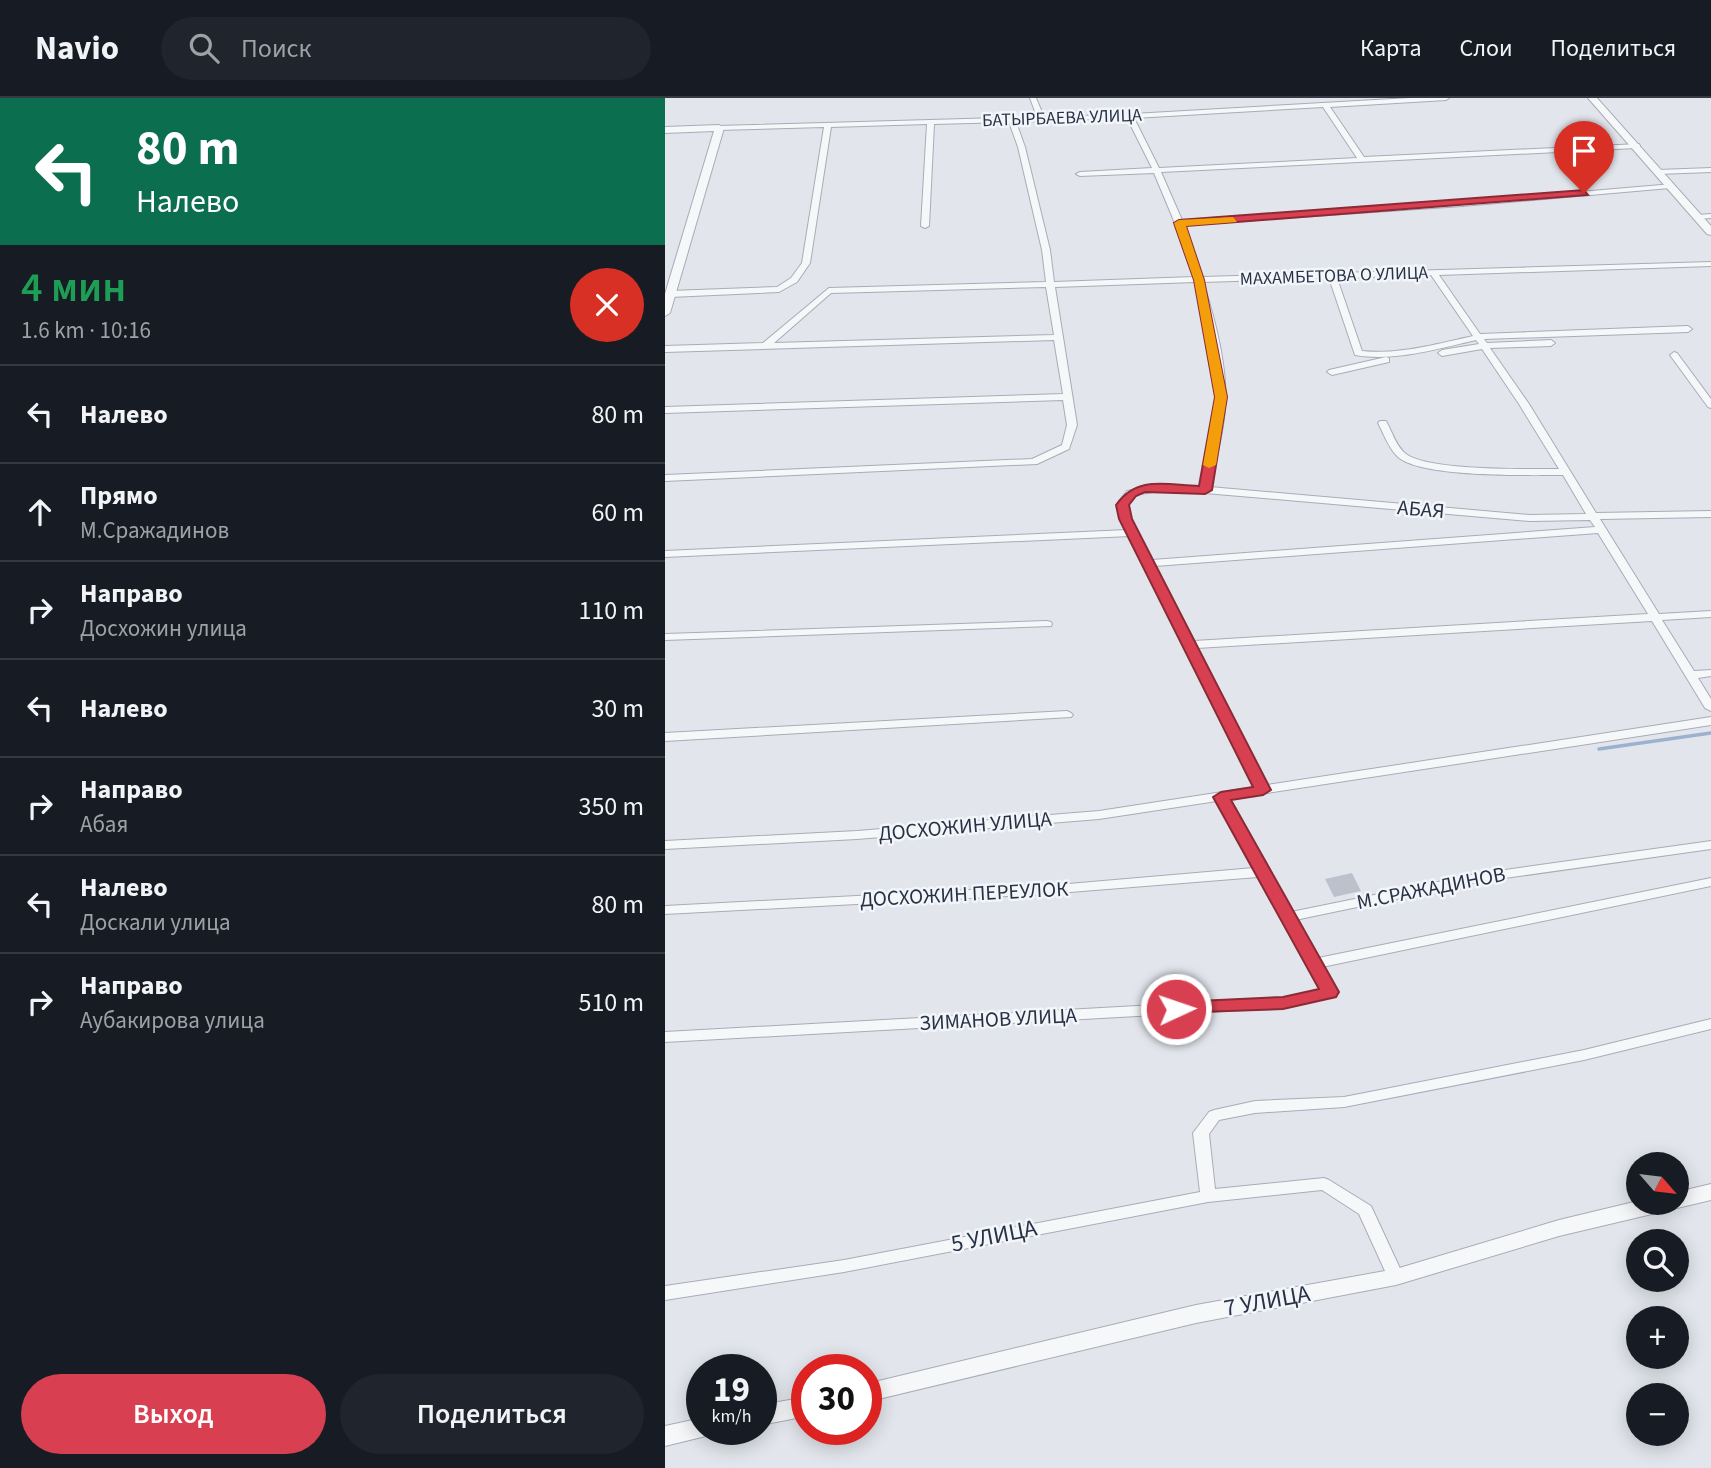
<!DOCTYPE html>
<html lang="ru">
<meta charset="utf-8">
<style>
:root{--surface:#171b24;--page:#20242c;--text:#f1f3f6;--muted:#9ea1a6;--line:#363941;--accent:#d84052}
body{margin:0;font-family:"Source Sans 3",sans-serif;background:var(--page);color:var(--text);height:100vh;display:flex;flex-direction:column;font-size:26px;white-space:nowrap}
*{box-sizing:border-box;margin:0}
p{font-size:23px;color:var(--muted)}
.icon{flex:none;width:38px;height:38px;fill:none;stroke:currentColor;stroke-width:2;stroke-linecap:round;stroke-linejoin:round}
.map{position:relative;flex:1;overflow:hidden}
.panel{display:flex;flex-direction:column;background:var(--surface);width:665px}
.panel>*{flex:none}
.top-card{background:#0b6e4f;color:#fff;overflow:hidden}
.needle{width:46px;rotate:118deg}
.buttons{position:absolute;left:961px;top:1054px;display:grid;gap:14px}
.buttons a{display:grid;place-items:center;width:63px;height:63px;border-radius:50%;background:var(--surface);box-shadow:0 4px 18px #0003;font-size:35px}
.speed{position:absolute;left:21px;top:1256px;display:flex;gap:14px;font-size:35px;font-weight:700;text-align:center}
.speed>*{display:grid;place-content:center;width:91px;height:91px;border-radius:50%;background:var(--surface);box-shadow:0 4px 18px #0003;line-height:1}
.speed small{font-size:18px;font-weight:400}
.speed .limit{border:10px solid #d22;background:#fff;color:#111}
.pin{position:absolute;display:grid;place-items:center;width:60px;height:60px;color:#fff;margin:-72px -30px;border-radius:50% 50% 50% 0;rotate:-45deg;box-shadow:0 0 7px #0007}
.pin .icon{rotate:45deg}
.me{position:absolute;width:77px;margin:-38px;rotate:87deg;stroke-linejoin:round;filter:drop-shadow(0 0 5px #0008)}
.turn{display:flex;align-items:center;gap:24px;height:147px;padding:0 21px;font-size:32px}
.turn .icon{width:91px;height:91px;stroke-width:2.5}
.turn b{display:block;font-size:49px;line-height:60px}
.round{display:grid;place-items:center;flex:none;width:74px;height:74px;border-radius:37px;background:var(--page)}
.headline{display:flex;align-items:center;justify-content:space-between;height:119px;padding:0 21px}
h1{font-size:42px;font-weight:600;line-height:52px;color:#1e9e55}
.action{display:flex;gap:14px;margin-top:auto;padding:14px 21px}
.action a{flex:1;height:80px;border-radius:42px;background:var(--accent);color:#fff;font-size:28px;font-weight:600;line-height:80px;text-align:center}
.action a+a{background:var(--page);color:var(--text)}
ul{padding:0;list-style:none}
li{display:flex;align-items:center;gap:21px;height:98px;padding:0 21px;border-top:2px solid var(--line)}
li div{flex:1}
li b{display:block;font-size:26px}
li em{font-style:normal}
header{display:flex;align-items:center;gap:42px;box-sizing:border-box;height:98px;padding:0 35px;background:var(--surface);border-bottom:2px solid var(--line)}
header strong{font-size:33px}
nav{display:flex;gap:38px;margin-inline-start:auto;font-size:24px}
.search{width:490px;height:63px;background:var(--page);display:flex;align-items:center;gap:18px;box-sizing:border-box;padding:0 24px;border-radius:38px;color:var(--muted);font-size:26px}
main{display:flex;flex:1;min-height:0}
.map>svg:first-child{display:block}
</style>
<header>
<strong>Navio</strong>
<div class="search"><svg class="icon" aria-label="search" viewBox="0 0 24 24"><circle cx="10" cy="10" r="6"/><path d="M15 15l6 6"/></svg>Поиск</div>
<nav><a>Карта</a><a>Слои</a><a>Поделиться</a></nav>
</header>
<main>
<section class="panel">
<div class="top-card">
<div class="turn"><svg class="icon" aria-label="left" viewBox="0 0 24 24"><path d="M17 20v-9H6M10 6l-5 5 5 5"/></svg><div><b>80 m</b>Налево</div></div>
</div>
<div class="headline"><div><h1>4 мин</h1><p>1.6 km · 10:16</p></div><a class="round" style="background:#d93025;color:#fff"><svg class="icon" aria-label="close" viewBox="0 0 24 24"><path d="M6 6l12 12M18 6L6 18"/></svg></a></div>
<ul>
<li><svg class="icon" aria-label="left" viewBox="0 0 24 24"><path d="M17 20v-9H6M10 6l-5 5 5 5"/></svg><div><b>Налево</b></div><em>80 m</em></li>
<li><svg class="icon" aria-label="ahead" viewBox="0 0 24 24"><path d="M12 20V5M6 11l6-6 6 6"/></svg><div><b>Прямо</b><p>М.Сражадинов</p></div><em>60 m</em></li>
<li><svg class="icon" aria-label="right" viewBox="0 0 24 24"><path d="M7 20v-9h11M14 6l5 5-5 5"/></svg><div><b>Направо</b><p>Досхожин улица</p></div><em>110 m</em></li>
<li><svg class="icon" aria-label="left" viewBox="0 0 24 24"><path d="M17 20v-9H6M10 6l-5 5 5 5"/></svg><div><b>Налево</b></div><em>30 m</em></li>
<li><svg class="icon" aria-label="right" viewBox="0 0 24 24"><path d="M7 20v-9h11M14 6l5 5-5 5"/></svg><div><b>Направо</b><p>Абая</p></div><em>350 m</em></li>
<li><svg class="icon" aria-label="left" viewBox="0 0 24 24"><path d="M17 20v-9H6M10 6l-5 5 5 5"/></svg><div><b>Налево</b><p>Доскали улица</p></div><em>80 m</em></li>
<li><svg class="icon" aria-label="right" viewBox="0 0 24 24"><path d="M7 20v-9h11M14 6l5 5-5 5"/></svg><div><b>Направо</b><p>Аубакирова улица</p></div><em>510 m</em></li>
</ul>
<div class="action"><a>Выход</a><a>Поделиться</a></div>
</section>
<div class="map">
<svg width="1046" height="1370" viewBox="0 0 1046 1370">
<rect width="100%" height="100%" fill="#e2e6ec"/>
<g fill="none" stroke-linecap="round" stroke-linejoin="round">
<path stroke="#9bb2ce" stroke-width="3.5" d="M 934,651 L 1046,635"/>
</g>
<path fill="#bcc1cc" d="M 687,775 L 696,793 L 669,799 L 660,781 Z"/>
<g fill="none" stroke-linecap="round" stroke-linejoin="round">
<defs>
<g id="minor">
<path d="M 365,0 L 371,0 L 379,19 L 450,17 L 745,0 L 784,0 L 781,2 L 665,9 L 699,59 L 974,46 L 975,48 L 971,50 L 496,74 L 517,122 L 797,104 L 1008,86 L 1009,88 L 1005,90 L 797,108 L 519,127 L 537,179 L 1046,164 L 1046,168 L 774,177 L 815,236 L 1023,228 L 1027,231 L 1023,234 L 819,241 L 822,245 L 886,242 L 890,245 L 886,248 L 825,250 L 864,306 L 931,415 L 1046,413 L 1046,419 L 935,421 L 994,516 L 1046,513 L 1046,519 L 997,522 L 1029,573 L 1046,572 L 1046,578 L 1033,580 L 1046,601 L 1046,613 L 1040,610 L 987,523 L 532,550 L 602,687 L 1046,619 L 1046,627 L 563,701 L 626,814 L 812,776 L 1046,743 L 1046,751 L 812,784 L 630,822 L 653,860 L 1046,780 L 1046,788 L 657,869 L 672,894 L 670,897 L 618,910 L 0,944 L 0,934 L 618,900 L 656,891 L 593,779 L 380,796 L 0,816 L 0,808 L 380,788 L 589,770 L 552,703 L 434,721 L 192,741 L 0,751 L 0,743 L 192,733 L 434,713 L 590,689 L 465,438 L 0,459 L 0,453 L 462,432 L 452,407 L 462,393 L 494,387 L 536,389 C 541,362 549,335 551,308 C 554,270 541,221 530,184 L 390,189 L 412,327 L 404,351 L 372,366 L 0,383 L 0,377 L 367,361 L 397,347 L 402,327 L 398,302 L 0,315 L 0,309 L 398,296 L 389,242 L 0,254 L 0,248 L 98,245 L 164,190 L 381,184 L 377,152 L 353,49 L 344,24 L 269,26 L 264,128 L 260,130 L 256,128 L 262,26 L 166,29 L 145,165 L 132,184 L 114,194 L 5,199 L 1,196 L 5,193 L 112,189 L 126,180 L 137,165 L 159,29 L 54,32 L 50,30 L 51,28 L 372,19 ZM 658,9 L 692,60 L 494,70 L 469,20 ZM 462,20 L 487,70 L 415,74 L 411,76 L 415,78 L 489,75 L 507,118 L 529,179 L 389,184 L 385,152 L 360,49 L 351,24 ZM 766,177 L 808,238 C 772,246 733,257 697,253 L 672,180 ZM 664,180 L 690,257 C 729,264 772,251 811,242 L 814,246 L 777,252 L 773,255 L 777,258 L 817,251 L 854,306 L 894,371 C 864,371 763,373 741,356 C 731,349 727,333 721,323 L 715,323 L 713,325 C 719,336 723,349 732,358 C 753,380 865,377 898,377 L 921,416 L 865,417 L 545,389 C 550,363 559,336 560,308 C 563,270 550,221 538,184 ZM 381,189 L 389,237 L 109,245 L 166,195 ZM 494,393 L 540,395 L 865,423 L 925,422 L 930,429 L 487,462 L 466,420 L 462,407 L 469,397 ZM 933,435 L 983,516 L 529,543 L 490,468 Z"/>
<path d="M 1046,70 L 1046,74 L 993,76 L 989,74 L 993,72 Z"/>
<path d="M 1046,116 L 1046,120 L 1033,121 L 1029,119 L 1033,117 Z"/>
<path d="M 1009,254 L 1012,255 L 1046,301 L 1046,310 L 1043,309 L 1005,257 Z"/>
<path d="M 721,259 L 724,260 L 724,264 L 667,277 L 662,274 L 664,272 Z"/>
<path d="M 382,523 L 386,524 L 387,526 L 386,528 L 0,542 L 0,536 Z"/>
<path d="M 402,613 L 406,615 L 408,617 L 406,619 L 0,643 L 0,635 Z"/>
<path d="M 1046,921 L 1046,931 L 919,962 L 679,1009 L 590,1015 L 554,1022 L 544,1036 L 550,1091 L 659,1080 L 664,1082 L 706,1108 L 739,1179 L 737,1184 L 731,1186 L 725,1184 L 694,1116 L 657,1092 L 543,1104 L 179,1174 L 0,1202 L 0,1188 L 179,1162 L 535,1094 L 528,1035 L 544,1014 L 549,1012 L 590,1003 L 679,999 L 919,952 Z"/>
</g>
<g id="tertiary">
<path d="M 923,0 L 932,0 L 1046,128 L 1046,137 L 1042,136 Z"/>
<path d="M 54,27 L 59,30 L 5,215 L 0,218 L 0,196 L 49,33 L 0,35 L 0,29 Z"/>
<path d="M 1046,1086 L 1046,1102 L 894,1138 L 731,1187 L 531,1225 L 201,1304 L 201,1286 L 531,1207 L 731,1171 L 894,1122 L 973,1103 L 1012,1104 L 1012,1094 Z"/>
<path d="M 142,1299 L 142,1318 L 96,1327 L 96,1307 Z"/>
<path d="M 37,1320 L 37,1332 L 47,1332 L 45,1337 L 0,1348 L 0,1328 Z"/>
</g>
</defs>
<use href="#minor" stroke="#a7acb7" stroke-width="2"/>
<use href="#tertiary" stroke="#a7acb7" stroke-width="2"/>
<use href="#minor" fill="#f6f7f9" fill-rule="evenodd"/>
<use href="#tertiary" fill="#f6f7f9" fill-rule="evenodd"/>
</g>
<path fill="#d84052" stroke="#8c2a35" stroke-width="2" d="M 919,92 L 923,97 L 521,128 L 539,182 L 562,299 L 547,392 L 540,396 L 480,394 L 471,398 L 464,407 L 467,421 L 606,692 L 598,697 L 566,702 L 674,894 L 671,899 L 618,911 L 504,915 L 502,911 L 504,906 L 511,904 L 618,899 L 654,891 L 548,699 L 556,694 L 588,689 L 454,421 L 451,407 C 472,377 501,387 534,388 L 550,299 L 529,182 L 509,125 L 514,122 Z"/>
<path fill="#f59e0b" d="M 568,119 L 572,124 L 521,128 L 539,182 L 562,299 L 551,367 L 544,370 L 538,367 L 550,299 L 529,182 L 509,125 L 514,122 Z"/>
<g text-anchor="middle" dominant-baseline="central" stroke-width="5" stroke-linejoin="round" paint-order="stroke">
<g font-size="18" fill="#293245" stroke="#f2f5f9">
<text transform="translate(397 20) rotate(-2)">БАТЫРБАЕВА УЛИЦА</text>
<text transform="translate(669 178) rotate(-2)">МАХАМБЕТОВА О УЛИЦА</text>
</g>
<g font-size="21" fill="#293245" stroke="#f2f5f9">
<text transform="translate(756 411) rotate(5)">АБАЯ</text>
<text transform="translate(300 728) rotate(-5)">ДОСХОЖИН УЛИЦА</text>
<text transform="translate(766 790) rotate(-11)">М.СРАЖАДИНОВ</text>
<text transform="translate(299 796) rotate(-3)">ДОСХОЖИН ПЕРЕУЛОК</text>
<text transform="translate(333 921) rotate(-3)">ЗИМАНОВ УЛИЦА</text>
</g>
<g font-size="24" fill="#293245" stroke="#f2f5f9">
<text transform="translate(329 1138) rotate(-11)">5 УЛИЦА</text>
<text transform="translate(602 1203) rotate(-10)">7 УЛИЦА</text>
</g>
</g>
</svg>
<div class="buttons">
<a><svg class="needle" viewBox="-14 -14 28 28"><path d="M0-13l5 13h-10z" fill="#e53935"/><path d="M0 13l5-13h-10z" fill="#9ea1a6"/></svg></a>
<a><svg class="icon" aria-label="search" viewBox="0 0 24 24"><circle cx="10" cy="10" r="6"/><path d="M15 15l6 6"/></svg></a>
<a>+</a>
<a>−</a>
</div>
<div class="speed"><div>19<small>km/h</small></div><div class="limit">30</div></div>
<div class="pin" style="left:919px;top:95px;background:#d93025"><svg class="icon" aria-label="arrive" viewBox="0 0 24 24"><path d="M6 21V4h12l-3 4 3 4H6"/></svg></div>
<svg class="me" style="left:511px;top:911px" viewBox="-20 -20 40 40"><circle r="17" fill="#d84052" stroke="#fff" stroke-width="3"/><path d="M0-11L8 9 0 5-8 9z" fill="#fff"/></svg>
</div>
</main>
